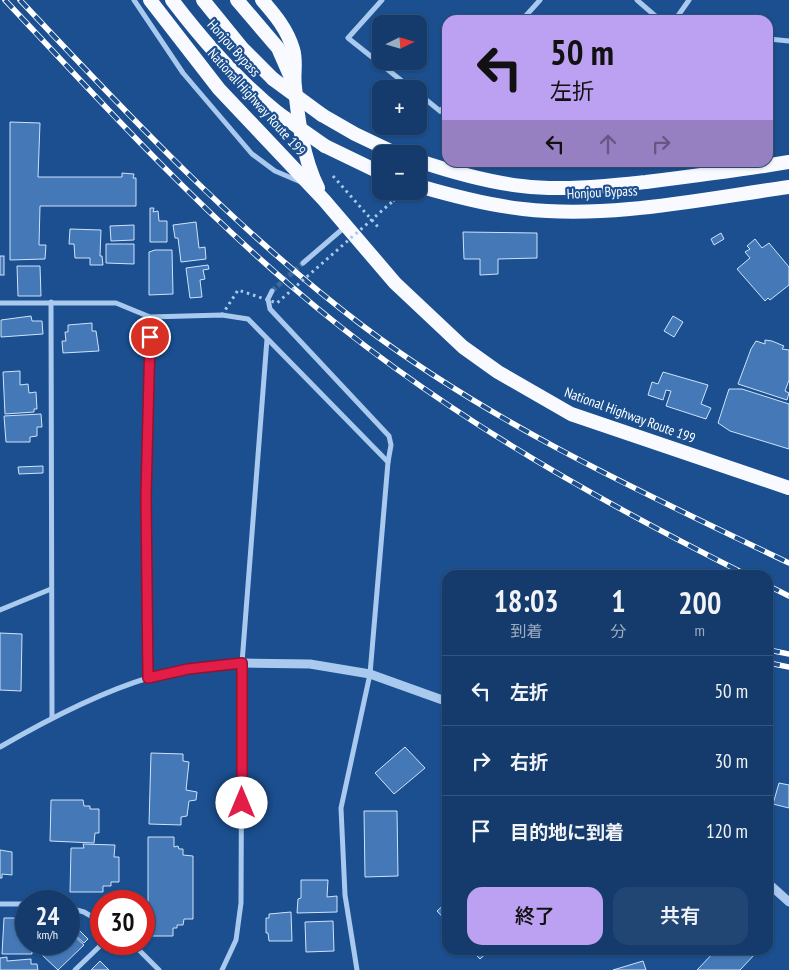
<!DOCTYPE html>
<html lang="ja">
<meta charset="utf-8">
<style>
:root{--surface:#143b6b;--page:#214673;--text:#f1f3f6;--muted:#9dadc1;--line:#33557e;--accent:#bca0f2}
body{margin:0;font-family:"PT Sans Narrow","Noto Sans JP",sans-serif;background:var(--page);color:var(--text);height:100vh;display:flex;flex-direction:column;font-size:19px;white-space:nowrap}
*{box-sizing:border-box;margin:0}
p{font-size:16px;color:var(--muted)}
.icon{flex:none;width:28px;height:28px;fill:none;stroke:currentColor;stroke-width:2;stroke-linecap:round;stroke-linejoin:round}
.map{position:relative;flex:1;overflow:hidden}
.drawer{position:absolute;left:442px;top:570px;width:331px;height:385px;display:flex;flex-direction:column;background:var(--surface);border-radius:15px;box-shadow:0 1px 4px #0004,0 0 0 1px var(--line)}
.drawer>*{flex:none}
.guide{position:absolute;left:442px;top:15px;width:331px;height:152px;border-radius:15px;box-shadow:0 1px 4px #0004,0 0 0 1px var(--line);background:#bca0f2;color:#111;overflow:hidden}
.needle{width:32px;rotate:85deg}
.fabs{position:absolute;left:372px;top:15px;display:grid;gap:10px}
.fabs a{display:grid;place-items:center;width:55px;height:55px;border-radius:10px;background:var(--surface);box-shadow:0 1px 4px #0004,0 0 0 1px var(--line);font-size:25px}
.speed{position:absolute;left:15px;top:890px;display:flex;gap:10px;font-size:25px;font-weight:700;text-align:center}
.speed>*{display:grid;place-content:center;width:65px;height:65px;border-radius:50%;background:var(--surface);box-shadow:0 1px 4px #0004,0 0 0 1px var(--line);line-height:1}
.speed small{font-size:12px;font-weight:400}
.speed .limit{border:8px solid #d22;background:#fff;color:#111}
.pin{position:absolute;display:grid;place-items:center;width:42px;height:42px;color:#fff;margin:-21px;border:2px solid #fff;border-radius:50%;box-shadow:0 1px 5px #0007}
.me{position:absolute;width:55px;margin:-28px;rotate:0deg;stroke-linejoin:round;filter:drop-shadow(0 0 4px #0008)}
.turn{display:flex;align-items:center;gap:18px;height:105px;padding:0 25px;font-size:22px}
.turn .icon{width:65px;height:65px;stroke-width:2.5}
.turn b{display:block;font-size:35px;line-height:42px}
.lanes{display:flex;align-items:center;height:48px;padding:0 25px;background:#0003;justify-content:center;gap:25px;direction:ltr}
.lanes .off{opacity:.35}
.eta{display:flex;justify-content:space-evenly;align-items:center;height:85px;text-align:center}
.eta b{font-size:30px;font-weight:600;line-height:35px}
.button{display:flex;gap:10px;margin-top:auto;padding:10px 25px}
.button a{flex:1;height:58px;border-radius:15px;background:var(--accent);color:#111;font-size:20px;font-weight:600;line-height:58px;text-align:center}
.button a+a{background:var(--page);color:var(--text)}
ul{padding:0;list-style:none}
li{display:flex;align-items:center;gap:15px;height:70px;padding:0 25px;border-top:1px solid var(--line)}
li div{flex:1}
li b{display:block;font-size:19px}
li em{font-style:normal}
.map>svg:first-child{display:block}
</style>
<div class="map">
<svg width="789" height="970" viewBox="0 0 789 970">
<rect width="100%" height="100%" fill="#1b4f8f"/>
<g fill="#4478b7" stroke="#cfe3fa">
<path d="M 10,122 L 40,123 L 38,177 L 122,177 L 122,173 L 134,174 L 133,178 L 136,178 L 136,206 L 40,206 L 39,245 L 46,245 L 45,259 L 10,260 Z"/>
<path d="M 150,208 L 154,208 L 153,212 L 158,211 L 159,221 L 167,221 L 167,242 L 150,242 Z"/>
<path d="M 196,222 L 199,248 L 205,247 L 206,259 L 181,262 L 178,238 L 175,238 L 173,225 Z"/>
<path d="M 134,225 L 134,240 L 111,241 L 110,226 Z"/>
<path d="M 70,229 L 101,230 L 100,256 L 102,256 L 103,265 L 90,265 L 90,258 L 75,258 L 74,244 L 69,244 Z"/>
<path d="M 463,232 L 537,233 L 537,258 L 498,259 L 498,274 L 480,275 L 480,259 L 464,259 Z"/>
<path d="M 721,233 L 724,239 L 714,245 L 711,239 Z"/>
<path d="M 755,239 L 762,248 L 769,243 L 789,267 L 789,285 L 770,300 L 768,298 L 765,301 L 737,269 L 750,258 L 745,252 L 750,249 L 747,246 Z"/>
<path d="M 106,244 L 134,244 L 134,264 L 106,263 Z"/>
<path d="M 155,250 L 172,250 L 173,294 L 149,295 L 149,252 Z"/>
<rect x="0" y="256" width="4" height="19"/>
<path d="M 208,265 L 209,269 L 203,270 L 205,279 L 200,280 L 202,297 L 190,298 L 186,268 Z"/>
<path d="M 17,266 L 40,266 L 41,296 L 18,296 Z"/>
<path d="M 31,316 L 32,321 L 42,321 L 43,334 L 1,337 L 1,320 Z"/>
<path d="M 673,316 L 683,322 L 674,337 L 664,331 Z"/>
<path d="M 92,323 L 92,331 L 96,331 L 99,351 L 63,353 L 62,341 L 66,341 L 65,332 L 68,332 L 68,325 Z"/>
<path d="M 765,340 L 772,341 L 784,346 L 782,349 L 789,350 L 789,380 L 785,391 L 789,393 L 787,400 L 738,384 L 751,349 L 756,341 L 765,344 Z"/>
<path d="M 20,371 L 20,385 L 28,384 L 29,393 L 36,392 L 37,409 L 34,409 L 34,412 L 5,414 L 3,372 Z"/>
<path d="M 663,372 L 708,385 L 701,404 L 711,408 L 706,419 L 666,406 L 671,391 L 666,390 L 663,400 L 648,395 L 652,382 L 658,384 Z"/>
<path d="M 729,389 L 742,389 L 789,404 L 789,449 L 730,431 L 718,423 Z"/>
<path d="M 41,414 L 42,427 L 37,427 L 37,436 L 30,437 L 30,442 L 6,442 L 4,416 Z"/>
<path d="M 43,466 L 43,473 L 19,474 L 18,467 Z"/>
<path d="M 0,633 L 22,634 L 21,691 L 0,690 Z"/>
<path d="M 405,747 L 425,768 L 394,794 L 375,773 Z"/>
<path d="M 151,753 L 183,754 L 183,761 L 189,762 L 186,790 L 197,792 L 196,800 L 189,801 L 187,816 L 181,817 L 181,825 L 149,824 Z"/>
<path d="M 779,783 L 789,785 L 789,808 L 773,804 Z"/>
<path d="M 51,800 L 83,800 L 84,806 L 90,806 L 90,809 L 99,809 L 99,833 L 95,833 L 94,843 L 50,841 Z"/>
<path d="M 364,811 L 397,811 L 398,876 L 365,877 Z"/>
<path d="M 148,837 L 174,837 L 174,847 L 178,846 L 179,849 L 183,849 L 183,855 L 193,856 L 193,919 L 184,919 L 183,925 L 177,925 L 177,928 L 173,928 L 173,936 L 148,936 Z"/>
<path d="M 83,844 L 115,845 L 114,857 L 119,857 L 119,882 L 111,882 L 111,886 L 103,886 L 103,892 L 70,892 L 71,848 L 84,848 Z"/>
<path d="M 0,850 L 12,852 L 12,875 L 2,874 L 2,878 L 0,878 Z"/>
<path d="M 301,880 L 328,880 L 327,897 L 337,896 L 337,912 L 297,913 L 298,899 L 301,898 Z"/>
<path d="M 448,901 L 448,923 L 437,911 Z"/>
<path d="M 291,912 L 292,941 L 269,941 L 268,933 L 266,933 L 266,918 L 269,918 L 269,914 Z"/>
<path d="M 4,918 L 26,918 L 26,944 L 32,944 L 32,954 L 2,954 Z"/>
<path d="M 333,921 L 334,951 L 306,952 L 305,922 Z"/>
<path d="M 79,930 L 88,939 L 84,943 L 75,935 Z"/>
<path d="M 69,934 L 71,936 L 72,934 L 84,945 L 58,970 L 41,954 L 49,944 L 69,944 Z"/>
<path d="M 471,950 L 490,950 L 480,959 Z"/>
<path d="M 716,950 L 751,950 L 755,954 L 740,970 L 697,970 Z"/>
<path d="M 7,957 L 7,961 L 31,959 L 31,964 L 37,964 L 38,970 L 0,970 L 0,958 Z"/>
<path d="M 100,961 L 109,970 L 91,970 Z"/>
<path d="M 643,961 L 646,970 L 613,970 Z"/>
</g>
<g fill="none" stroke-linecap="round" stroke-linejoin="round">
<path stroke="#3d69a0" stroke-width="5" stroke-dasharray="5 2.5" stroke-linecap="butt" d="M 272,291 L 303,263"/>
<g stroke="#a9c9ee" stroke-width="3" stroke-dasharray="2.5 4" stroke-linecap="butt">
<path d="M 333,176 L 378,227"/>
<path d="M 393,201 L 398,197"/>
</g>
<g stroke="#a9c9ee" stroke-width="5">
<path d="M 134,0 L 183,73 L 252,154 L 275,171 L 301,182"/>
<path d="M 382,0 L 348,38 L 412,89"/>
<path d="M 637,0 L 660,20"/>
<path d="M 522,20 L 540,0"/>
<path d="M 675,20 L 689,0"/>
<path d="M 769,39 L 789,41"/>
<path d="M 419,94 L 440,111 L 448,111"/>
<path d="M 440,111 L 448,103"/>
<path d="M 303,263 L 346,226"/>
<path d="M 272,291 L 268,299 L 270,309 L 389,436 L 391,445 L 388,462"/>
<path d="M 51,302 L 52,717"/>
<path d="M 0,303 L 116,303 L 150,317 L 222,315 L 248,319 L 388,462 L 370,674 L 341,808 L 345,895 L 357,970"/>
<path d="M 0,610 L 51,589"/>
<path d="M 148,678 L 146,496 L 150,317"/>
<path d="M 0,747 C 45,721 98,693 148,678 C 179,669 211,666 242,663"/>
<path d="M 0,904 L 26,904"/>
<path d="M 69,908 L 84,912 L 101,922"/>
<path d="M 133,944 L 159,970"/>
<path d="M 75,970 L 102,944"/>
<path d="M 222,970 L 236,940 L 241,903 L 242,663 L 267,339"/>
</g>
<g stroke="#a9c9ee" stroke-width="9">
<path d="M 242,663 L 310,664 L 370,674 L 448,702"/>
<path d="M 769,884 L 789,902"/>
</g>
<g stroke="#f8faff" stroke-width="14">
<path d="M 150,0 L 219,89 L 324,200 L 395,283 L 463,347 L 498,372 L 571,414 L 789,488"/>
<path d="M 172,0 C 204,42 237,80 278,113"/>
<path d="M 203,0 L 242,48 L 273,79"/>
<path d="M 237,0 L 278,48 L 292,80"/>
<path d="M 262,0 C 275,15 287,29 293,49 C 297,62 293,74 295,87 C 298,120 303,158 318,188"/>
<path d="M 322,115 L 355,134 L 397,154"/>
<path d="M 325,146 L 381,173"/>
<path d="M 419,161 C 452,172 487,182 522,186 C 562,191 606,186 646,182 C 694,176 742,170 789,162"/>
<path d="M 419,186 C 453,196 487,205 523,209 C 611,219 702,199 789,187"/>
</g>
<defs>
<g id="rail">
<path d="M 5,0 C 97,98 188,198 291,286 C 429,405 585,494 747,575"/>
<path d="M 20,0 C 128,115 236,230 363,326 C 493,424 643,493 789,563"/>
<path d="M 769,586 L 789,596"/>
<path d="M 769,650 L 789,654"/>
<path d="M 769,663 L 789,667"/>
</g>
</defs>
<use href="#rail" stroke="#fff" stroke-width="5.5"/>
<use href="#rail" stroke="#1b4f8f" stroke-width="4" stroke-dasharray="11" stroke-linecap="butt"/>
<path stroke="#a9c9ee" stroke-width="3" stroke-dasharray="2.5 4" stroke-linecap="butt" d="M 222,315 L 238,290 L 277,303 L 393,201"/>
<g stroke="#f8faff" stroke-width="14">
<path d="M 273,79 L 322,115"/>
<path d="M 278,113 L 325,146"/>
</g>
</g>
<g fill="none" stroke-linecap="round" stroke-linejoin="round">
<defs>
<path id="route" d="M 150,337 L 146,496 L 148,678 L 188,669 L 242,663 L 242,803"/>
</defs>
<use href="#route" stroke="#92132f" stroke-width="12"/>
<use href="#route" stroke="#e11d48" stroke-width="9"/>
</g>
<g text-anchor="middle" dominant-baseline="central" stroke-width="4.5" stroke-linejoin="round" paint-order="stroke">
<g font-size="14" fill="#fff" stroke="#1b4f8f">
<text transform="translate(234 48) rotate(48)">Honjou Bypass</text>
<text transform="translate(257 102) rotate(48)">National Highway Route 199</text>
<text transform="translate(602 192) rotate(-3)">Honjou Bypass</text>
<text transform="translate(630 415) rotate(20)">National Highway Route 199</text>
</g>
</g>
</svg>
<div class="fabs">
<a><svg class="needle" viewBox="-14 -14 28 28"><path d="M0-13l5 13h-10z" fill="#e53935"/><path d="M0 13l5-13h-10z" fill="#9dadc1"/></svg></a>
<a>+</a>
<a>−</a>
</div>
<div class="speed"><div>24<small>km/h</small></div><div class="limit">30</div></div>
<div class="pin" style="left:150px;top:337px;background:#d93025"><svg class="icon" aria-label="arrive" viewBox="0 0 24 24"><path d="M6 21V4h12l-3 4 3 4H6"/></svg></div>
<svg class="me" style="left:242px;top:803px" viewBox="-20 -20 40 40"><circle r="19" fill="#fff"/><path d="M0-13L10 11 0 6-10 11z" fill="#e11d48"/></svg>
<div class="guide">
<div class="turn"><svg class="icon" aria-label="left" viewBox="0 0 24 24"><path d="M17 20v-9H6M10 6l-5 5 5 5"/></svg><div><b>50 m</b>左折</div></div>
<div class="lanes"><svg class="icon" aria-label="left" viewBox="0 0 24 24"><path d="M17 20v-9H6M10 6l-5 5 5 5"/></svg><svg class="icon off" aria-label="ahead" viewBox="0 0 24 24"><path d="M12 20V5M6 11l6-6 6 6"/></svg><svg class="icon off" aria-label="right" viewBox="0 0 24 24"><path d="M7 20v-9h11M14 6l5 5-5 5"/></svg></div>
</div>
<section class="drawer">
<div class="eta">
<div><b>18:03</b><p>到着</p></div>
<div><b>1</b><p>分</p></div>
<div><b>200</b><p>m</p></div>
</div>
<ul>
<li><svg class="icon" aria-label="left" viewBox="0 0 24 24"><path d="M17 20v-9H6M10 6l-5 5 5 5"/></svg><div><b>左折</b></div><em>50 m</em></li>
<li><svg class="icon" aria-label="right" viewBox="0 0 24 24"><path d="M7 20v-9h11M14 6l5 5-5 5"/></svg><div><b>右折</b></div><em>30 m</em></li>
<li><svg class="icon" aria-label="arrive" viewBox="0 0 24 24"><path d="M6 21V4h12l-3 4 3 4H6"/></svg><div><b>目的地に到着</b></div><em>120 m</em></li>
</ul>
<div class="button"><a>終了</a><a>共有</a></div>
</section>
</div>
